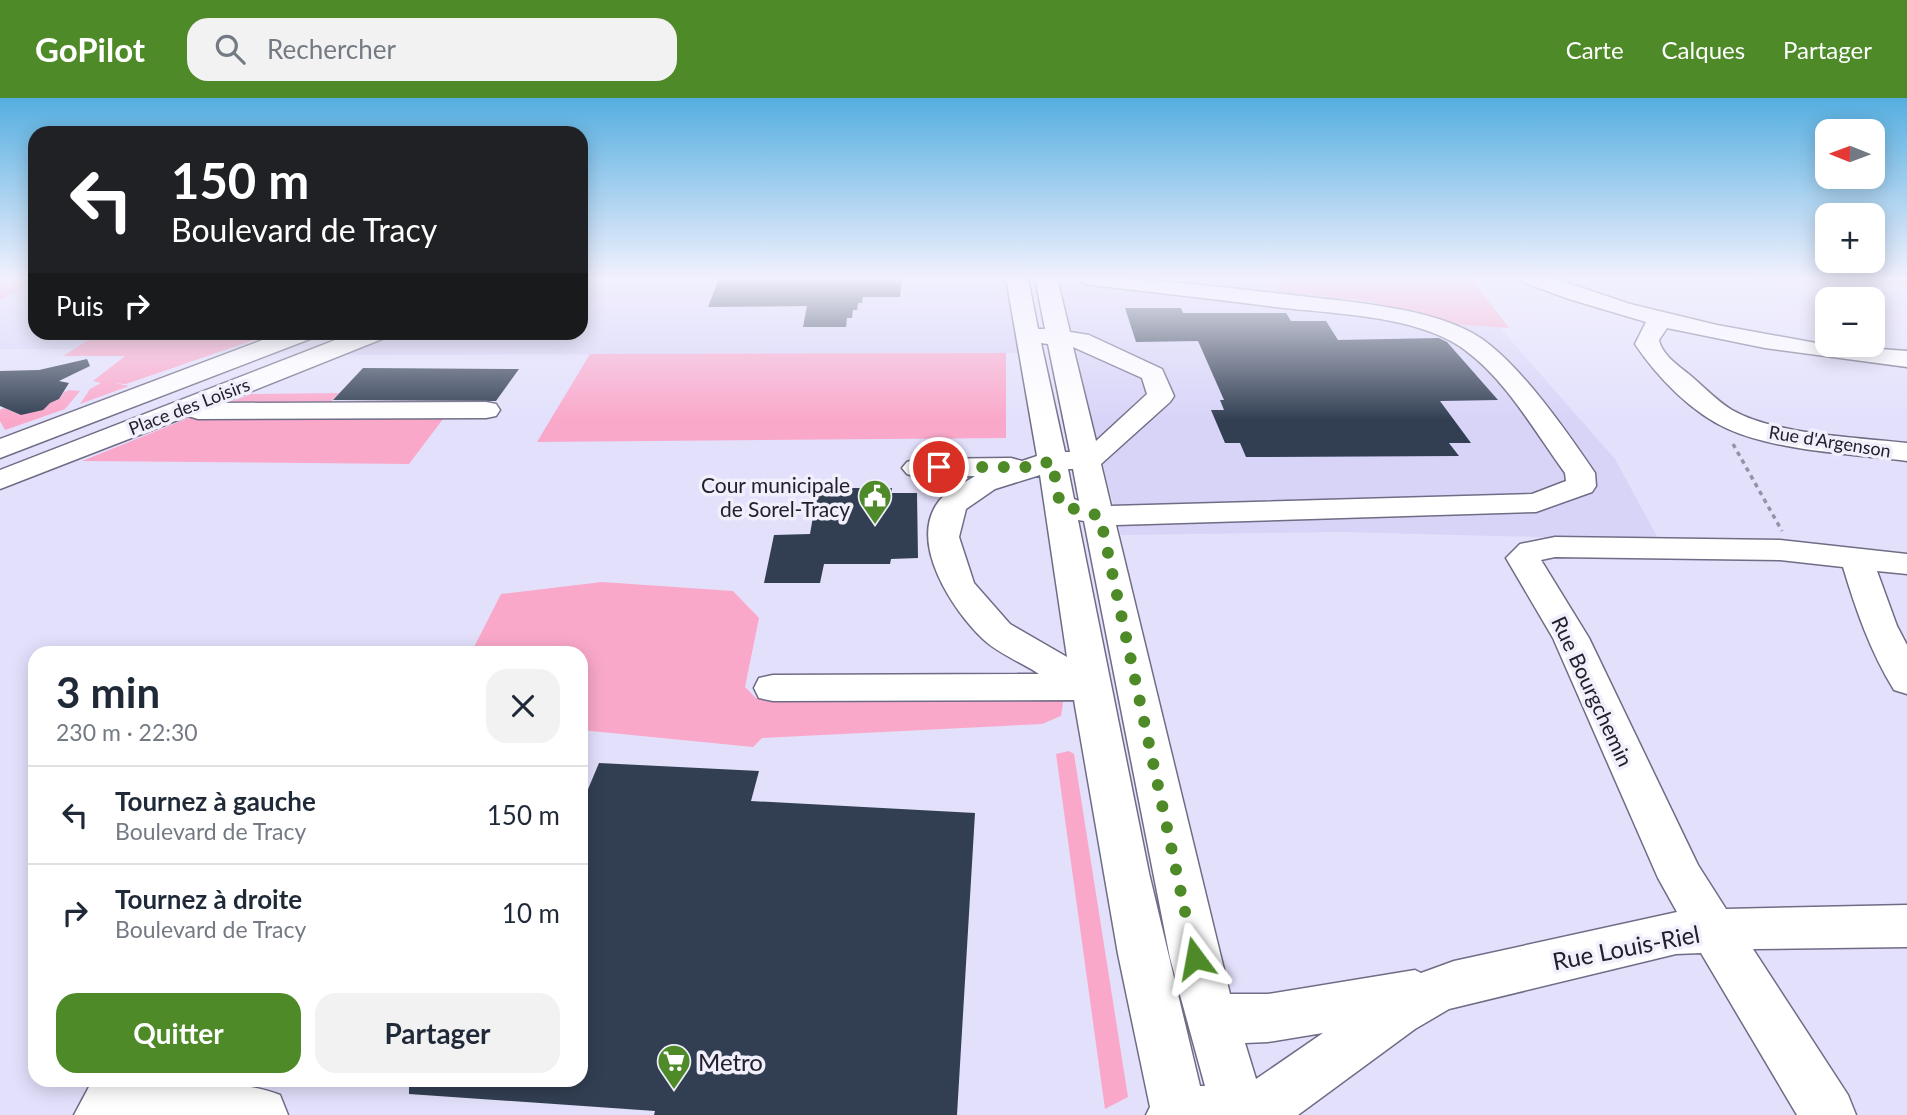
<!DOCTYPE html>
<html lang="fr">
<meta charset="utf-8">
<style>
:root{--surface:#fff;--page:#f2f2f3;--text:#1f2937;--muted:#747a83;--line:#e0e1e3;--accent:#4e8a28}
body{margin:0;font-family:Lato,sans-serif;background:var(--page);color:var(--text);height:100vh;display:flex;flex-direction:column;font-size:26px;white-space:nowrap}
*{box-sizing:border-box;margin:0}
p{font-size:23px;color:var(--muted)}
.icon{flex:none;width:38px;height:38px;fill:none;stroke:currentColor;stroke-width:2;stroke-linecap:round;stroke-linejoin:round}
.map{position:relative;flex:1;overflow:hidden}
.details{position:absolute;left:28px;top:548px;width:560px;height:441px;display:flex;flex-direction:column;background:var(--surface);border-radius:21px;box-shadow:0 4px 18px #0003}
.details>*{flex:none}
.top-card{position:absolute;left:28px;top:28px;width:560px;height:214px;border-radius:21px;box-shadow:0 4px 18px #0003;background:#202124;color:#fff;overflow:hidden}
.needle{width:46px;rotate:271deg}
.tools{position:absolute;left:1815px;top:21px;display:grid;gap:14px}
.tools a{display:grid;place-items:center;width:70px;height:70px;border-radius:14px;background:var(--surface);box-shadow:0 4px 18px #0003;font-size:35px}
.pin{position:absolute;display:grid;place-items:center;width:60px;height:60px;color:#fff;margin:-30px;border:4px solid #fff;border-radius:50%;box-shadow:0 2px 7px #0007}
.me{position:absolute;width:77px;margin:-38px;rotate:347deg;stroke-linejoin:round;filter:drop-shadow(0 0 5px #0008)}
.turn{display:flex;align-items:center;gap:24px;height:147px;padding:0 28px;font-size:32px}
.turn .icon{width:91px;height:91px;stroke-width:2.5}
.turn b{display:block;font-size:49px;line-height:60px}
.then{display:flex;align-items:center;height:66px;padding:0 28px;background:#0003;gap:14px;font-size:26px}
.round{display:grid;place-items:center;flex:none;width:74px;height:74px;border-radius:21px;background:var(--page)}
.head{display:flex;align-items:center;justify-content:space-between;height:119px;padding:0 28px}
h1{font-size:42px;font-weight:700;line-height:52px}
.cta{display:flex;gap:14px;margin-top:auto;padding:14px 28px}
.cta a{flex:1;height:80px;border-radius:21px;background:var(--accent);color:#fff;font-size:28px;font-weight:700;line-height:80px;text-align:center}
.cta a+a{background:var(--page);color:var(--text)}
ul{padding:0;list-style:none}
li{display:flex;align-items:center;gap:21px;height:98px;padding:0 28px;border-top:2px solid var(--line)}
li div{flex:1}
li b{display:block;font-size:26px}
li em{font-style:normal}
header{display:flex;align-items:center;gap:42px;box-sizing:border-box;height:98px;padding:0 35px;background:var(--accent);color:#fff}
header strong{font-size:33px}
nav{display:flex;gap:38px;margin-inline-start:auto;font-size:24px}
.search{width:490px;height:63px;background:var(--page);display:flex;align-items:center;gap:18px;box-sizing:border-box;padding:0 24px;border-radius:21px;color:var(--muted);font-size:26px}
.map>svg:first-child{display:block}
</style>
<header>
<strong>GoPilot</strong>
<div class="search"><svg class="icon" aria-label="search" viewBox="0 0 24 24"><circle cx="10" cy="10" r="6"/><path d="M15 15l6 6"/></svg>Rechercher</div>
<nav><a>Carte</a><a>Calques</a><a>Partager</a></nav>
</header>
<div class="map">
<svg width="1907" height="1017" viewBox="0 0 1907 1017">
<rect width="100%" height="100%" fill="#e3e0fc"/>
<g fill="#d8d4f8">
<path d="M 0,180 L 35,180 L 35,234 L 217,235 L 195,252 L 0,251 Z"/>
<path d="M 581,180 L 1006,180 L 1019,255 L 333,257 L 392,235 L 581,234 Z"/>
<path d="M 1056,180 L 1456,180 L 1615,361 L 1659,442 L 1340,434 L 1121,437 Z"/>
</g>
<g fill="#faa8ca">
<path d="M 0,180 L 35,180 L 35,185 L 0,202 Z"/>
<path d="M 1279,180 L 1471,180 L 1509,230 L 1440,225 L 1372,204 L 1276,193 Z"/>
<path d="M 1748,180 L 1907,180 L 1907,189 L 1801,188 Z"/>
<path d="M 101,234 L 274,234 L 274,235 L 126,286 L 115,285 L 129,288 L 80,306 L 90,291 L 101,285 L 93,283 L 125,258 L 63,258 Z"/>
<path d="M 1006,255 L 1006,340 L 537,344 L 590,256 Z"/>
<path d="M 69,292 L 80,293 L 65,311 L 5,332 L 0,323 L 0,312 L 4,310 L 21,317 L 59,301 L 64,294 Z"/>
<path d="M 339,295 L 327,308 L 219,308 L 251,296 Z"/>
<path d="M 196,317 L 446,317 L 409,366 L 82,363 Z"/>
<path d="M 602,484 L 733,493 L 759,520 L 745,589 L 756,600 L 1064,598 L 1061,618 L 1042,626 L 762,640 L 753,649 L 581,632 L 581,555 L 471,555 L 501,496 Z"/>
<path d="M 1069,653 L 1074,656 L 1128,999 L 1105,1011 L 1056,656 Z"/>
</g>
<g fill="#323f53">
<path d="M 719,180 L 863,181 L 902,180 L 900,199 L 863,199 L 862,205 L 858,205 L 857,212 L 853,212 L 852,220 L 847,220 L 846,229 L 803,229 L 807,208 L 708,209 Z"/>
<path d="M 1125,210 L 1181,210 L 1183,215 L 1286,215 L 1291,223 L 1326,223 L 1338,242 L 1439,240 L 1447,244 L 1498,302 L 1440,303 L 1471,345 L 1449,345 L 1459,358 L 1246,359 L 1240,345 L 1225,345 L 1211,312 L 1224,312 L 1220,302 L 1224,302 L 1198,243 L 1136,244 Z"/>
<path d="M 87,261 L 90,268 L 59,283 L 69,285 L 59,301 L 50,305 L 43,312 L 21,317 L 0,308 L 0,273 L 39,272 Z"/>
<path d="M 363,270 L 519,271 L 496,303 L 333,302 Z"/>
<path d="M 818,390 L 892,390 L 891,395 L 917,395 L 918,460 L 891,461 L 890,466 L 824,466 L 820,485 L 764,485 L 774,437 L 810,436 Z"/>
<path d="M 599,665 L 759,673 L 751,703 L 975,715 L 957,1017 L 654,1017 L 655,1013 L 409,996 L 409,982 L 581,982 L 581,696 L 586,696 Z"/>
</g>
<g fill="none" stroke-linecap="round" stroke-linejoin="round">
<defs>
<g id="minor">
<path d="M 1006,180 L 1028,180 L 1038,231 L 1045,231 L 1035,180 L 1057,180 L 1070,234 L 1089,237 L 1162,271 L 1174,298 L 1170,304 L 1101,366 L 1111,408 L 1532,396 L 1566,383 L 1565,375 C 1535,334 1507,283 1465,252 C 1419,217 1332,216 1276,209 C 1214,201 1153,194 1091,187 L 1083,185 L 1080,180 C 1153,180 1220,189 1292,197 C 1347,204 1436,209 1482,241 C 1522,269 1567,334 1595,375 L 1596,388 L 1592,394 L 1536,414 L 1116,427 L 1230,896 L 1268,896 L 1415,872 L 1421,875 L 1454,863 L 1677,814 L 1658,780 L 1553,540 L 1506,460 L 1520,446 L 1555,439 L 1780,442 L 1907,456 L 1907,476 L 1877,473 L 1897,528 L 1907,547 L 1907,596 L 1894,592 C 1870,553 1856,512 1843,469 L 1780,462 L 1555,459 L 1541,462 L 1589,540 L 1698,767 L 1726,811 L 1907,807 L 1907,849 L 1753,851 L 1848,997 L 1856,1017 L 1797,1017 L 1701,855 L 1676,856 L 1449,911 L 1415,931 L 1298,1017 L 1146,1017 L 1150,1009 L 1118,856 L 1074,602 L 773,603 L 759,600 L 754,590 L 759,580 L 773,577 L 1039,576 C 1022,565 998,555 984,542 C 953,513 907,444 939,403 C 947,393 964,385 975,378 L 917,379 L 907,376 L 902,370 L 907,364 L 917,361 L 1011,360 L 1022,363 L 1037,358 ZM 1041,245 L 1048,246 L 1070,354 L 1065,354 ZM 1073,249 L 1142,280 L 1147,296 L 1096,343 ZM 1068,371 L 1073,371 L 1079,403 L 1074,401 ZM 1040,377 L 1067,559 L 1010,526 L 974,485 L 959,439 L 966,411 L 995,391 ZM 1078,422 L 1084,423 L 1170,860 L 1205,988 L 1200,988 L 1149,775 ZM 1323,935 L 1256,981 L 1245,945 L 1268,944 Z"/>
<path d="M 1522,180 L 1553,180 L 1630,206 L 1717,227 L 1827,247 L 1907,253 L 1907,269 L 1765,250 L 1667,230 L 1659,242 C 1662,257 1679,268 1691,278 C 1704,289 1717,303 1732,312 C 1776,337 1856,339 1907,345 L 1907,363 C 1854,356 1776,353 1728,331 C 1692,315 1657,279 1635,246 L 1646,224 L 1569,201 L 1525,185 Z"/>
<path d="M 284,234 L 319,234 L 315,239 L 0,360 L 0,341 Z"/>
<path d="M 356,234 L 391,234 L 387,239 L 222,305 L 486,304 L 496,306 L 500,312 L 496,318 L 486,320 L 198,321 L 188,318 L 0,391 L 0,372 Z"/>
<path d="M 101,982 C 150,982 235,979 280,997 L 288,1017 L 74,1017 L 90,987 Z"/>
</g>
</defs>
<use href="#minor" stroke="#6f6c85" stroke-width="3"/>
<path stroke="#9492a7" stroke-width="3.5" stroke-dasharray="4.5 4.5" stroke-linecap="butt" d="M 1733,346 L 1782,433"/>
<use href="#minor" fill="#fff" fill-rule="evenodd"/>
</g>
<linearGradient id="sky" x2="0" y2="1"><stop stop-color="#54aee0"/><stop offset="0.56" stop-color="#f2f1fe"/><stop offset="1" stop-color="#f2f1fe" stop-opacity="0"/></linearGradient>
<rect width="1907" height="322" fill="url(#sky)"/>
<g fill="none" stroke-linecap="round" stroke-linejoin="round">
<path stroke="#4e8a28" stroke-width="12" stroke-dasharray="0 21.6" d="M 939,369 L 1029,369 L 1052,363 L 1060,407 L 1100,418 L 1195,860"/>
</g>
<defs>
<symbol id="civic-pin" viewBox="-11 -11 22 30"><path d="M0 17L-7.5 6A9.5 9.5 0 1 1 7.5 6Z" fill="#4e8a28" stroke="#f1effb"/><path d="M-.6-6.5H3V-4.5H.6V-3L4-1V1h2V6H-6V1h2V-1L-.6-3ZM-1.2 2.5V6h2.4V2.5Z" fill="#fff"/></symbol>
<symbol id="supermarket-pin" viewBox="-11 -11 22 30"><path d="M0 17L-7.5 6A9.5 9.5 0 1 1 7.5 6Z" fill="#4e8a28" stroke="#f1effb"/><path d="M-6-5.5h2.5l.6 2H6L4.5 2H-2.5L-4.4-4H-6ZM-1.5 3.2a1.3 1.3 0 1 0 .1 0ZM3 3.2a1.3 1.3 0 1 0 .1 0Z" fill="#fff"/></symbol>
</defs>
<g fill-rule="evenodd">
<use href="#civic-pin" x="856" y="379" width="38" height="52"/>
<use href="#supermarket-pin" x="655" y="944" width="38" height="52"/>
</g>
<g text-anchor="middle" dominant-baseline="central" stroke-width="7" stroke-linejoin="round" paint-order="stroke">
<g font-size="18" fill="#22202b" stroke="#f1effb">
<text transform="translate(189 308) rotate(-21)">Place des Loisirs</text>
<text transform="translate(1830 343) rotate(9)">Rue d'Argenson</text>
</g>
<g font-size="21" fill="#22202b" stroke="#f1effb" text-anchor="end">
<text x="850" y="386">Cour municipale<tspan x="850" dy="24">de Sorel-Tracy</tspan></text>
</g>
<g font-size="21" fill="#22202b" stroke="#f1effb">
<text transform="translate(1593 593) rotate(65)">Rue Bourgchemin</text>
</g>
<g font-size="24" fill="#22202b" stroke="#f1effb">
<text transform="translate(1626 849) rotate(-11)">Rue Louis-Riel</text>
</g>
<g font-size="24" fill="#22202b" stroke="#f1effb" text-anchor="start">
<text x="698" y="963">Metro</text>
</g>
</g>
</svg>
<div class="tools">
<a><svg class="needle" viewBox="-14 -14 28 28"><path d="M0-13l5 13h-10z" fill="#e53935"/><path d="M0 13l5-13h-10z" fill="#747a83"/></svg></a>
<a>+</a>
<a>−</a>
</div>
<div class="pin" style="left:939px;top:369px;background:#d93025"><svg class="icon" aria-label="arrive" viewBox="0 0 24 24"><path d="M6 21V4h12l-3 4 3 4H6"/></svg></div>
<svg class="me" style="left:1195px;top:860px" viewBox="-20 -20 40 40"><path d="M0-17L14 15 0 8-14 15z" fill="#4e8a28" stroke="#fff" stroke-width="4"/></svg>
<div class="top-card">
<div class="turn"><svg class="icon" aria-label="left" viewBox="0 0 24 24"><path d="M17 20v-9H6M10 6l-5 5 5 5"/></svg><div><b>150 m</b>Boulevard de Tracy</div></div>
<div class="then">Puis<svg class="icon" aria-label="right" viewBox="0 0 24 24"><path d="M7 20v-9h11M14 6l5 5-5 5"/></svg></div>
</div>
<section class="details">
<div class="head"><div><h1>3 min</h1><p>230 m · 22:30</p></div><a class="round"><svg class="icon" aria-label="close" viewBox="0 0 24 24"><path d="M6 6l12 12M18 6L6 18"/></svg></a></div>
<ul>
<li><svg class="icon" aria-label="left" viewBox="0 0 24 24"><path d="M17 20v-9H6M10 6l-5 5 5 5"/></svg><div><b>Tournez à gauche</b><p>Boulevard de Tracy</p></div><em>150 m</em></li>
<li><svg class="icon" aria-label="right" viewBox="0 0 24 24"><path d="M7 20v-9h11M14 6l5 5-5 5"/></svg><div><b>Tournez à droite</b><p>Boulevard de Tracy</p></div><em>10 m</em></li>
</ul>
<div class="cta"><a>Quitter</a><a>Partager</a></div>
</section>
</div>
